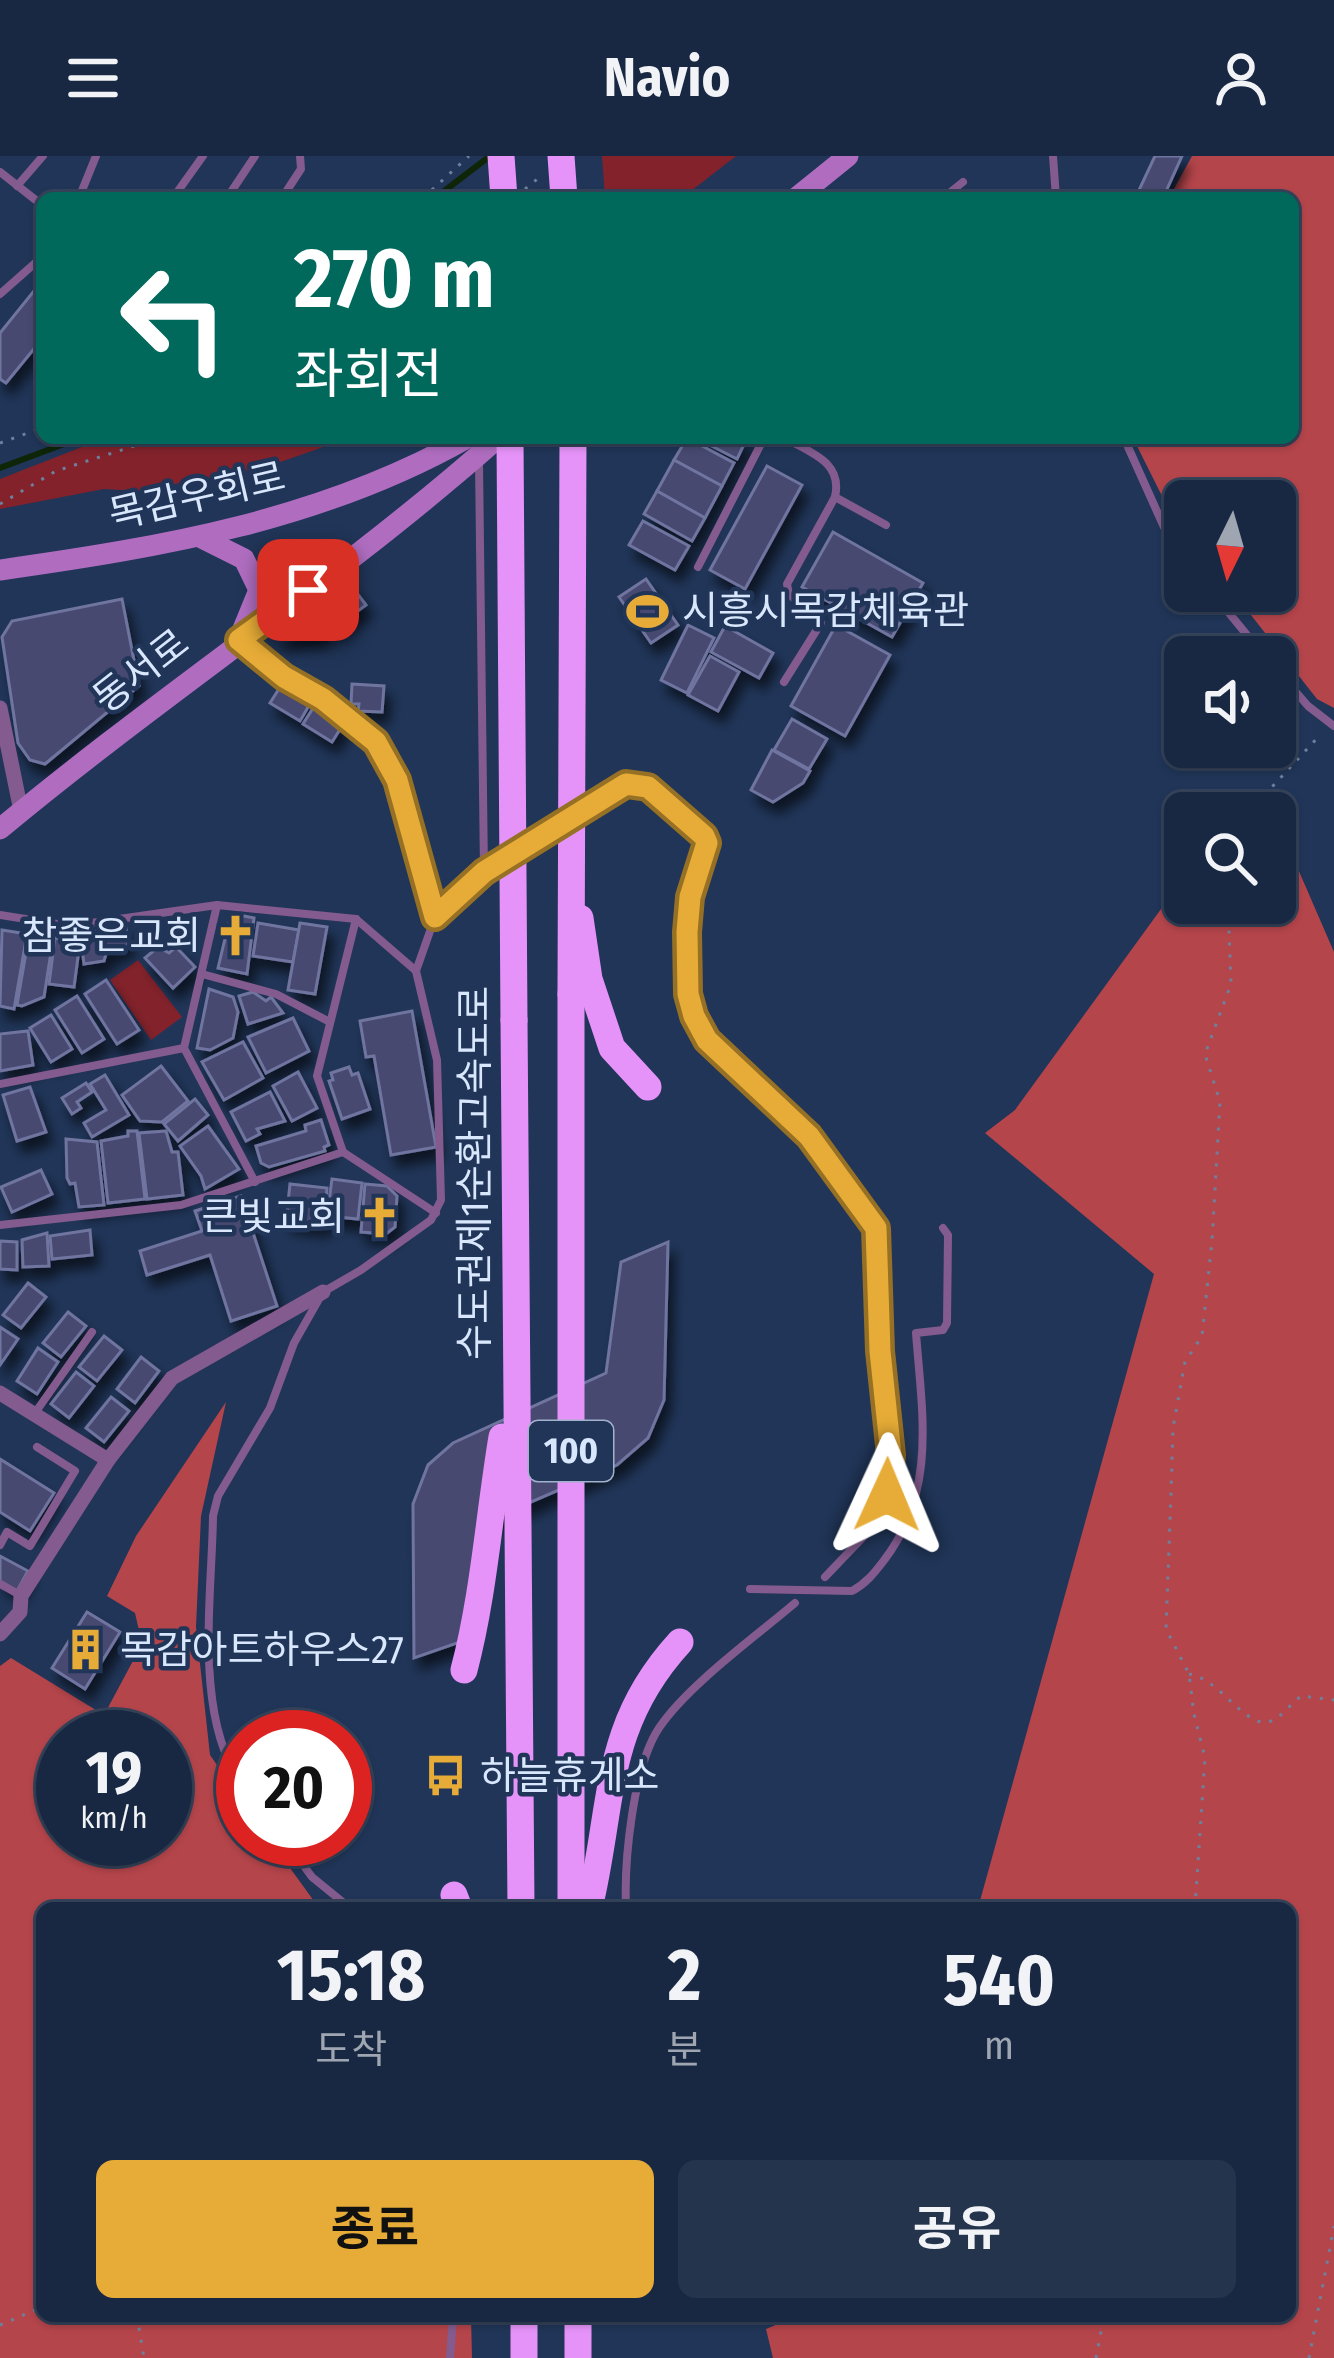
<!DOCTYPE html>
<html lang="ko">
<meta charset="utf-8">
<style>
:root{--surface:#182842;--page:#25344d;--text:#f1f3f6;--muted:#9fa6b2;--line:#36445b;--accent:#e7ac37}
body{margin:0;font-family:"Fira Sans Condensed","Noto Sans KR",sans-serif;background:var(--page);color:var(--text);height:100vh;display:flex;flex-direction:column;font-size:45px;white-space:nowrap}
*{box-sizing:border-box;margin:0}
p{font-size:39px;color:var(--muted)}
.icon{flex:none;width:66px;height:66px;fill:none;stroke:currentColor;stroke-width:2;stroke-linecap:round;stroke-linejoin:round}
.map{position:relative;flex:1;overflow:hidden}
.sheet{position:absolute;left:36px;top:1746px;width:1260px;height:420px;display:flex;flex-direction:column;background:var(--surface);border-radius:18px;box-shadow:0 3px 9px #0004,0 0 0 3px var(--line)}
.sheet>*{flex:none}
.banner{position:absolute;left:36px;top:36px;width:1263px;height:252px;border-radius:18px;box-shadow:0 3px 9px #0004,0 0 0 3px var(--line);background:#00695c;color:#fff;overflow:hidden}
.needle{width:78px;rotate:185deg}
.buttons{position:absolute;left:1164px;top:324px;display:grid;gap:24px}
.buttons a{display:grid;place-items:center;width:132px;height:132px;border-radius:18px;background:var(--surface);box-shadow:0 3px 9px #0004,0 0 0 3px var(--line);font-size:60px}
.speed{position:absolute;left:36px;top:1554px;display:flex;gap:24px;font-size:60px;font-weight:700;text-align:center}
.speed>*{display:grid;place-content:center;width:156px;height:156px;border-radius:50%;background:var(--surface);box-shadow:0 3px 9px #0004,0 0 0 3px var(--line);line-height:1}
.speed small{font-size:30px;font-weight:400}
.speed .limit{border:18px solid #d22;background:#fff;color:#111}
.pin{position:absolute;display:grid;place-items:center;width:102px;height:102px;color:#fff;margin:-51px;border-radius:24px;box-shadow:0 6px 18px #0006}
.me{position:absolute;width:132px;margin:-66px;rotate:1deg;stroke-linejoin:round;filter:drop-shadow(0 0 9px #0008)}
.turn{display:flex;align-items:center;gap:42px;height:252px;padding:0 60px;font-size:54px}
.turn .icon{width:156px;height:156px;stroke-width:2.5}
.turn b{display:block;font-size:84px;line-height:102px}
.eta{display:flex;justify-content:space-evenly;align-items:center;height:204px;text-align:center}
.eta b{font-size:72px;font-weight:700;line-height:84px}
.action{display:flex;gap:24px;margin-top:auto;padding:24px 60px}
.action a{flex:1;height:138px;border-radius:18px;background:var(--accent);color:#111;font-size:48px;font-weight:700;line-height:138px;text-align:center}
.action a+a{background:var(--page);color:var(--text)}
header{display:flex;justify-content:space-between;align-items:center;height:156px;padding:0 60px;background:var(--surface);font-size:54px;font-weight:700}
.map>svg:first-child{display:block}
</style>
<header><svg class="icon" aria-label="menu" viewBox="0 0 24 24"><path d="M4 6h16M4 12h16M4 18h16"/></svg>Navio<svg class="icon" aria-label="person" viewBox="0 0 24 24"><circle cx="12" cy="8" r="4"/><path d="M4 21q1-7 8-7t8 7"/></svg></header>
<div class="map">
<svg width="1334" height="2202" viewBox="0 0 1334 2202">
<defs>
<filter id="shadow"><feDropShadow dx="6" dy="11" stdDeviation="6" flood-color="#0009"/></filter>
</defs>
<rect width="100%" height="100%" fill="#203558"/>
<g fill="#83222b">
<path d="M 602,0 L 736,0 L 682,42 L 605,42 Z"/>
<path d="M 105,282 L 349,282 L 269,310 L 138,335 L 104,333 L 0,353 L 0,323 Z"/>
<path d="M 138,804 L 182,861 L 151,884 L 110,824 Z"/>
</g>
<g fill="#b4454b" fill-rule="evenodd">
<path d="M 1192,0 L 1334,0 L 1334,552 L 1317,543 L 1232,435 L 1275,435 L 1275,345 L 1185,345 L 1185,376 L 1172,360 L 1133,282 L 1293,282 L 1293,42 L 1169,42 Z"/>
<path d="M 1275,660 L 1334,796 L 1334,2202 L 773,2202 L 766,2173 L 797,2160 L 1290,2160 L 1290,1752 L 978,1752 L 1154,1118 L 985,977 L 1015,954 L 1185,720 L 1185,747 L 1275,747 Z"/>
<path d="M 226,1246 L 201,1360 L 196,1471 L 210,1599 L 243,1646 L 243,1683 L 269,1683 L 319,1752 L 42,1752 L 42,2160 L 471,2160 L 472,2202 L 0,2202 L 0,1510 L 11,1502 L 104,1559 L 142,1488 L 135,1457 L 107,1440 L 136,1380 ZM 63,1581 L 165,1581 L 165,1683 L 63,1683 Z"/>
</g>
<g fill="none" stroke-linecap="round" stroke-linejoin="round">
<g stroke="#0e2508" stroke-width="6">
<path d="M 435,42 L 490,0"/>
<path d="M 0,312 L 80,282"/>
</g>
</g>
<g fill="#464971" stroke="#7074a0" stroke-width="3" filter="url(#shadow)">
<path d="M 1155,0 L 1182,0 L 1163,42 L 1139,34 Z"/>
<path d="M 42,125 L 42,183 L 6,227 L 0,223 L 0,177 Z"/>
<path d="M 687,282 L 734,307 L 722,330 L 674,304 Z"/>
<path d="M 696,282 L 747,282 L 737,303 Z"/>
<path d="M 674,304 L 722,330 L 705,362 L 657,335 Z"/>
<path d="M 767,310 L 802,329 L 745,433 L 710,414 Z"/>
<path d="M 657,335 L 705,362 L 692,385 L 644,358 Z"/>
<path d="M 643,365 L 689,390 L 675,414 L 629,389 Z"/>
<path d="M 833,376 L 923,427 L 892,481 L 802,431 Z"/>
<path d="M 646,423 L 678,469 L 651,487 L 619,441 Z"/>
<path d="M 350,428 L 366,449 L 335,472 L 319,451 Z"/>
<path d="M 122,443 L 139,530 L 45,608 L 30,604 L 18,587 L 2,481 L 12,465 Z"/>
<path d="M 314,453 L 326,469 L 321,479 L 280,482 L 278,478 Z"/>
<path d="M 688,469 L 714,482 L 687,537 L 661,524 Z"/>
<path d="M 836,469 L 890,499 L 845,580 L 791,550 Z"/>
<path d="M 725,470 L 773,497 L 759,522 L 711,496 Z"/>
<path d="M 710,500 L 739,516 L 718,555 L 688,539 Z"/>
<path d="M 282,528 L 311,546 L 300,565 L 270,547 Z"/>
<path d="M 352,528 L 384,530 L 382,556 L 358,555 L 359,548 L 351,548 Z"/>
<path d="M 315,549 L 344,567 L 332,586 L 303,568 Z"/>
<path d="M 792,563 L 827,583 L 809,613 L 774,594 Z"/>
<path d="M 772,594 L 810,615 L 803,627 L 773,646 L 751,634 Z"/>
<path d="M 244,760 L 254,762 L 247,818 L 218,812 L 229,766 Z"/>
<path d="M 258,767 L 299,774 L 293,806 L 253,800 Z"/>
<path d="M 300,767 L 327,771 L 315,838 L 288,834 Z"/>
<path d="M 126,772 L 128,789 L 106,798 L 104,805 L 84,808 L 80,777 Z"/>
<path d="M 2,774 L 27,778 L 14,853 L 0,850 Z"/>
<path d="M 29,779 L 53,783 L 44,841 L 22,850 L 17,849 Z"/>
<path d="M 55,782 L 80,786 L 74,831 L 49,828 Z"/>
<path d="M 158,791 L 169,797 L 176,791 L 195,811 L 173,832 L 145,802 Z"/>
<path d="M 106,824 L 139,874 L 117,888 L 85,838 Z"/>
<path d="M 209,833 L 233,841 L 238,856 L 233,882 L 210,894 L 197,892 Z"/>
<path d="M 253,836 L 266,845 L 271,841 L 283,857 L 248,868 L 239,840 Z"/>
<path d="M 77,840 L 104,883 L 82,897 L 55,854 Z"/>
<path d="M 412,855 L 436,991 L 391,999 L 374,900 L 366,901 L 360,865 Z"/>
<path d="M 51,859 L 72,893 L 51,906 L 30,872 Z"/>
<path d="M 293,862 L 309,895 L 266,917 L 248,881 Z"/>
<path d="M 28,875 L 33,909 L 0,915 L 0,878 Z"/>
<path d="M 243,886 L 263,922 L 224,944 L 202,906 Z"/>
<path d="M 161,910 L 188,945 L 162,966 L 140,965 L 122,939 Z"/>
<path d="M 349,911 L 352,919 L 358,917 L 370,953 L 342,963 L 329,925 L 333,924 L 331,917 Z"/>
<path d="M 298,916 L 317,952 L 292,965 L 273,930 Z"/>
<path d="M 105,919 L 129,959 L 92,981 L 84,967 L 106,954 L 90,928 Z"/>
<path d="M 86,927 L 92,936 L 77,946 L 81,952 L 72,958 L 62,942 Z"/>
<path d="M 30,931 L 46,976 L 17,985 L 3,939 Z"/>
<path d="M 270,936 L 285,965 L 257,973 L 260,978 L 246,985 L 231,956 Z"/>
<path d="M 195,943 L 208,959 L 178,985 L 164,968 Z"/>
<path d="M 321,964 L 329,989 L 324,991 L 325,995 L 269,1011 L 261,1007 L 256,990 L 306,975 L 305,969 Z"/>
<path d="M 208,970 L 239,1013 L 205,1033 L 201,1020 L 180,990 Z"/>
<path d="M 128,975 L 137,975 L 145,1043 L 108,1047 L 101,985 L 128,980 Z"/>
<path d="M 166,975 L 172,996 L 178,996 L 183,1039 L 147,1043 L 139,977 Z"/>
<path d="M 66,983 L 97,986 L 104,1049 L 79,1051 L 75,1027 L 70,1028 L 67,1022 Z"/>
<path d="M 41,1014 L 52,1038 L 12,1056 L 1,1031 Z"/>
<path d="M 332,1023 L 362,1027 L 358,1063 L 327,1060 Z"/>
<path d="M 290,1028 L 327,1032 L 324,1069 L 286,1065 Z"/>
<path d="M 365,1028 L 387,1030 L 397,1040 L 395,1071 L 386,1078 L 361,1076 Z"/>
<path d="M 241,1040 L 277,1150 L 231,1165 L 210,1099 L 147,1119 L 140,1095 L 202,1075 L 195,1055 Z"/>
<path d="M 90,1074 L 92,1099 L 52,1103 L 50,1080 Z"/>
<path d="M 47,1077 L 49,1110 L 23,1111 L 22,1084 Z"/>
<path d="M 0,1085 L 17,1086 L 17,1114 L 0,1113 Z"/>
<path d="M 668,1086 L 664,1244 L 648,1282 L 617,1309 L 480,1368 L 463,1485 L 414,1502 L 413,1348 L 428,1309 L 453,1287 L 606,1217 L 621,1106 Z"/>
<path d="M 28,1127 L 46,1141 L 21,1172 L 3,1159 Z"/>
<path d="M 68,1156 L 86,1170 L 61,1201 L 43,1187 Z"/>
<path d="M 0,1171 L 18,1183 L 0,1209 Z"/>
<path d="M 104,1180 L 122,1194 L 97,1225 L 79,1211 Z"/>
<path d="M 38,1192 L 58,1206 L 37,1238 L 17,1225 Z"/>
<path d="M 141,1201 L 159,1215 L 135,1247 L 117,1233 Z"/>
<path d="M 76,1216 L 94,1230 L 69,1262 L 51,1248 Z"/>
<path d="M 111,1241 L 129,1255 L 104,1286 L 86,1272 Z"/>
<path d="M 0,1303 L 54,1337 L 30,1375 L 0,1356 Z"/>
<path d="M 0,1400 L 28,1415 L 17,1435 L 0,1425 Z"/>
<path d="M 87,1456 L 120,1476 L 85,1533 L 52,1512 Z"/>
</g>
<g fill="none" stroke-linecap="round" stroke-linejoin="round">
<g stroke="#6e809d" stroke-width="3" stroke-dasharray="3 9" stroke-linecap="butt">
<path d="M 525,33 L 541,20"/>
<path d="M 423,42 L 469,0"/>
<path d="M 0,287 L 42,272"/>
<path d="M 0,348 L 56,315 L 159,282"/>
<path d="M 1248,657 L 1321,578"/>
<path d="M 1189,1518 C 1220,1522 1246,1575 1271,1565 C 1281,1561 1292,1547 1301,1540 L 1334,1544"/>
<path d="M 1195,1752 L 1205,1602 L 1194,1558 L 1189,1518 L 1166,1473 L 1171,1337 L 1173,1272 L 1185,1206 L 1202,1180 L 1212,1085 L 1220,946 L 1205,898 L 1231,828 L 1228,747"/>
<path d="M 137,2160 L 144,2202"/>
<path d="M 0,2169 L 42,2151"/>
<path d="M 1096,2202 L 1104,2160"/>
<path d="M 1309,2202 L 1334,2070"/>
</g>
<g stroke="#845b8e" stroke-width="8">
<path d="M 1053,0 L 1056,42"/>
<path d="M 0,16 L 42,49"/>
<path d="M 17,30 L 43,0"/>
<path d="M 79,42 L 96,0"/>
<path d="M 173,42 L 203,0"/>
<path d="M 227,42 L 255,0"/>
<path d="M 282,42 L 301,13 L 300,0"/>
<path d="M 943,42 L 963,26"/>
<path d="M 0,138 L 42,101"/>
<path d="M 1124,282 L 1164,371 L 1185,399"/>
<path d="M 479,306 L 484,716 L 505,703"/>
<path d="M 835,341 L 886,369"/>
<path d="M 698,411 L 764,282"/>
<path d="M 1211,435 L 1265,501"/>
<path d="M 1275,512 L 1308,550 L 1334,570"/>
<path d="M 784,526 L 821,467 L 789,438 L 787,428 L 835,341 C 843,306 811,297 785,282"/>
<path d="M 579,657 C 601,644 621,623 648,631 L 705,680 L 707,687 L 690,741 L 687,776 L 688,838 L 694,860 L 707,884 L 809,980 L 876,1072 L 891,1324 L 869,1375 L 825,1421"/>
<path d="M 518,695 L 566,665"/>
<path d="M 217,749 L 184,892 L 255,1026"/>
<path d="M 0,759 L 70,770 L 217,749 L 356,763 L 415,814"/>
<path d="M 435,761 L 484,716"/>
<path d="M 202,818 L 276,838 L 328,865"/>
<path d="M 0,928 L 184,892"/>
<path d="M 343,996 L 317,920 L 356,763"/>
<path d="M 0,1069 L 181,1049 L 343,996 L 436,1057"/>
<path d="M 35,1257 L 92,1176"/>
<path d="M 0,1389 L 7,1376 L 30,1390 L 75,1315 L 37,1291"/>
<path d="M 0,1428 L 20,1439"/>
<path d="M 750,1433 L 852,1435 C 867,1427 875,1416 885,1403 C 937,1334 922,1257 916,1177 L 943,1174 L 947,1167 L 948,1079 L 943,1072"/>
<path d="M 243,1629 C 193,1563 212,1441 213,1360 L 218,1340 L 270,1252 L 294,1187 L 323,1136 L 361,1114 L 431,1064 L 441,1044 L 437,904 L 416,815 L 435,761 L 396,624 L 376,586 L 245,489"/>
<path d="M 284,1683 L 312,1721 L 350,1752"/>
<path d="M 626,1752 C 624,1705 633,1611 659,1572 C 687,1530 755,1481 795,1447"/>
<path d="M 450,2202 L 453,2160"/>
</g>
<g stroke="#845b8e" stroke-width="15">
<path d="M 0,552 L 21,655"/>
<path d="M 0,1237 L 108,1304 L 21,1440 L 20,1456 L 0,1478"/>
<path d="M 108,1304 L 172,1222 L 323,1136"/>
</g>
<g stroke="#b06dc0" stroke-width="21">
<path d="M 796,42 L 848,0"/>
<path d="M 202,382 L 244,403 L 259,434 L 239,483"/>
<path d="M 0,414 C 163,391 322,364 467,282"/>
<path d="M 0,673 C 162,538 340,422 498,282"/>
</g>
<g stroke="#e693f9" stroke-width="27">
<path d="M 501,0 L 504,42"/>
<path d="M 580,762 L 589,823 L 612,892 L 648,931"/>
<path d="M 514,864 L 521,1752"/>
<path d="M 464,1514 C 484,1438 489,1359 502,1281"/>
<path d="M 454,1739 L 459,1752"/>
<path d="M 571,1752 L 571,838"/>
<path d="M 589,1752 C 614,1648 602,1571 680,1486"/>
<path d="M 524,2160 L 524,2202"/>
<path d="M 578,2160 L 578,2202"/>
</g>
<g stroke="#e693f9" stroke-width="27">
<path d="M 561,0 L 564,42"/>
<path d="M 510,282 L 514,864"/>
<path d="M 571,838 L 573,282"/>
</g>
</g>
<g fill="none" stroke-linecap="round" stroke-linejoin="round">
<defs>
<path id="route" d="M 308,434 L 239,484 L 284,521 L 323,543 L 376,586 L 397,624 L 435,761 L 484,716 L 626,628 L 648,631 L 704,680 L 707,687 L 690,741 L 687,776 L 688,838 L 694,860 L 707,884 L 809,980 L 876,1072 L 880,1195 L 891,1299 L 887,1339"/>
</defs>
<use href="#route" stroke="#967024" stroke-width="30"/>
<use href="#route" stroke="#e7ac37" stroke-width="21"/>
</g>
<defs>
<symbol id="stadium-bare" viewBox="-9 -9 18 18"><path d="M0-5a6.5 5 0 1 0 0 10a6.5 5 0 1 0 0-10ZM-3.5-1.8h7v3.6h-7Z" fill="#e7ac37" stroke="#203558" stroke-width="2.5" paint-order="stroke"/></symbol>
<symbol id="church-bare" viewBox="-9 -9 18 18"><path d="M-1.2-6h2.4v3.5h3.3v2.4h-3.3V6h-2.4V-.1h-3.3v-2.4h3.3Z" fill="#e7ac37" stroke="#203558" stroke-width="2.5" paint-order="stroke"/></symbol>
<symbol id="building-bare" viewBox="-9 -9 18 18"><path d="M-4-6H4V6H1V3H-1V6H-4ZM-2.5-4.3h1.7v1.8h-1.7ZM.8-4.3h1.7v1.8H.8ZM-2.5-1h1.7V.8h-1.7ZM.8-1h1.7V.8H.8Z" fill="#e7ac37" stroke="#203558" stroke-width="2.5" paint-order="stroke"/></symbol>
<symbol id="bus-bare" viewBox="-9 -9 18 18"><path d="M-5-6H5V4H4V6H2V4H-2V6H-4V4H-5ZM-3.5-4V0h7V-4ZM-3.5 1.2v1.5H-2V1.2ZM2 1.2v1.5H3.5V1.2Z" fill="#e7ac37" stroke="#203558" stroke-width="2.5" paint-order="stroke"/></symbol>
</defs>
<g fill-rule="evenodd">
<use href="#stadium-bare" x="618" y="426" width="59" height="59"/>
<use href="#church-bare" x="206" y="750" width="59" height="59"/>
<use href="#church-bare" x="350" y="1032" width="59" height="59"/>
<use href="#building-bare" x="56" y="1464" width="59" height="59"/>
<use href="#bus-bare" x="416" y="1590" width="59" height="59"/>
</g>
<g text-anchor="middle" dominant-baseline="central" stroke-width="9" stroke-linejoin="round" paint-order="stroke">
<rect fill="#203558" stroke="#a2b2cc" stroke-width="3" x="529" y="1265" width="84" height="60" rx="9"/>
<g font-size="36" font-weight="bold" fill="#d9e7fd">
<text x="571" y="1295">100</text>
</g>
<g font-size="39" fill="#d9e7fd" stroke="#203558">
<text transform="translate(197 340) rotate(-13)">목감우회로</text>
<text transform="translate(141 515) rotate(-38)">동서로</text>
<text transform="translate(475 1017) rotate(-90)">수도권제1순환고속도로</text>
</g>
<g font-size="39" fill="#d9e7fd" stroke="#203558" text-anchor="start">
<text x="682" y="455">시흥시목감체육관</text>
<text x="201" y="780" text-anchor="end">참좋은교회</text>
<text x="345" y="1061" text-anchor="end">큰빛교회</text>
<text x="120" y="1494">목감아트하우스27</text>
<text x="480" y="1620">하늘휴게소</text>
</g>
</g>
</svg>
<div class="buttons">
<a><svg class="needle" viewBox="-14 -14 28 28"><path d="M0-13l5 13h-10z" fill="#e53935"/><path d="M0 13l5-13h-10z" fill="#9fa6b2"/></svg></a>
<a><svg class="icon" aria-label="sound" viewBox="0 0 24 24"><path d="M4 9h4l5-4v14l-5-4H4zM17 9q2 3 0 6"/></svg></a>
<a><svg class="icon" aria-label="search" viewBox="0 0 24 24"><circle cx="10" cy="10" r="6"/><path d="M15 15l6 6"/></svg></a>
</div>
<div class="speed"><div>19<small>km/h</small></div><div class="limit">20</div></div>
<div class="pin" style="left:308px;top:434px;background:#d93025"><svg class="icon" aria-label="arrive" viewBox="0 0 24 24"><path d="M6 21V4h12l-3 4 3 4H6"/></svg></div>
<svg class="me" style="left:887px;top:1339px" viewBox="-20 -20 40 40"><path d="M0-17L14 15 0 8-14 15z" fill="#e7ac37" stroke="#fff" stroke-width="4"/></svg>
<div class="banner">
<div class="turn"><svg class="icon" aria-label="left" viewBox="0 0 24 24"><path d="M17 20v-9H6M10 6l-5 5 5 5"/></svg><div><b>270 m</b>좌회전</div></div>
</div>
<section class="sheet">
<div class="eta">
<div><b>15:18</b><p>도착</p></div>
<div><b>2</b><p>분</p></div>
<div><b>540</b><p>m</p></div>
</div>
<div class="action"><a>종료</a><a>공유</a></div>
</section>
</div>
